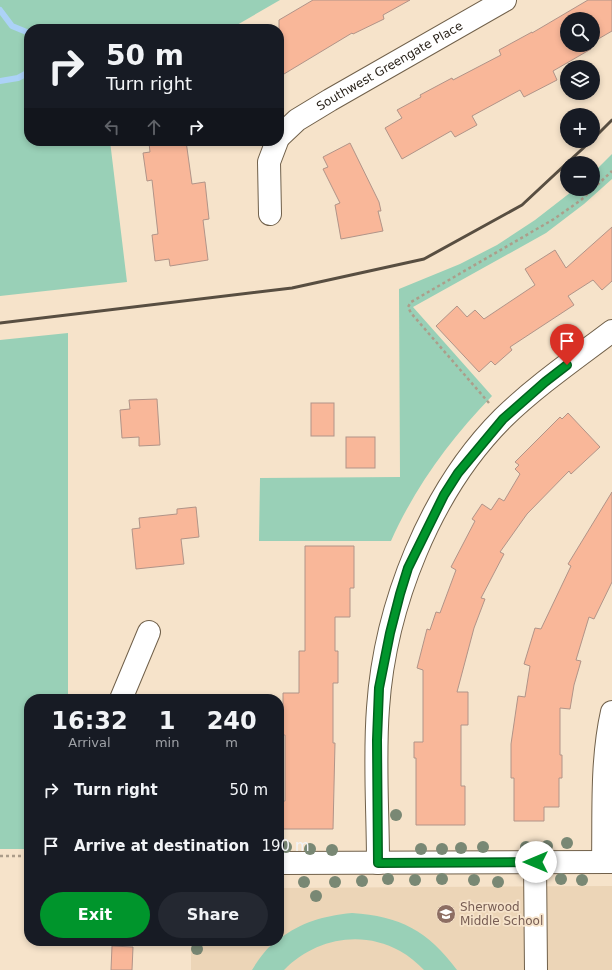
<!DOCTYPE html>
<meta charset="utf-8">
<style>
:root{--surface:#171b24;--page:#242831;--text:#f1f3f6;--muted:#9ea1a6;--accent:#00952c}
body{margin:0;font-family:"DejaVu Sans",sans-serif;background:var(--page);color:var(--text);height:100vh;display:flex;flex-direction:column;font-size:15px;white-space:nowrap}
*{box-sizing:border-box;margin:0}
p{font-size:13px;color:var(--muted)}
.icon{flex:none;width:22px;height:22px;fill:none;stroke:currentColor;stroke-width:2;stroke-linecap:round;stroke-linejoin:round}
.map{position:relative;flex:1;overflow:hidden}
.drawer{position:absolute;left:24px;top:694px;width:260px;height:252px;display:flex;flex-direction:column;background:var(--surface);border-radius:16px;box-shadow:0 2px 6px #0003}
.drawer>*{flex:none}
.guide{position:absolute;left:24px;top:24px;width:260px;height:122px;border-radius:16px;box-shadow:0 2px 6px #0003;background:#171b24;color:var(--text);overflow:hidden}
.tools{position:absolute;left:560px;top:12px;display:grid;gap:8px}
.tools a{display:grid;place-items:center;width:40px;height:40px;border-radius:50%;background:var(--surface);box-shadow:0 2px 6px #0003;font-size:20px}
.pin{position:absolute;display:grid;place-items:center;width:34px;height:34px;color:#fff;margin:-41px -17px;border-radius:50% 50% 50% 0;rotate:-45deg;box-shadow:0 0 4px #0007}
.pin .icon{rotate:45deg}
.me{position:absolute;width:44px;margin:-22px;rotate:270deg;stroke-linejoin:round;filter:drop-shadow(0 0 3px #0008)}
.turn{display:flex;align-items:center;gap:14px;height:84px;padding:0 16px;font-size:18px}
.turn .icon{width:52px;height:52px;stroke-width:2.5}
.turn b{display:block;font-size:28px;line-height:34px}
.lanes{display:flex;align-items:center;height:38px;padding:0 16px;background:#0003;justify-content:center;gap:20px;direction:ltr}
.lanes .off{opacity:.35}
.eta{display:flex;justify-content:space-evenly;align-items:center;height:68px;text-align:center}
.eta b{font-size:24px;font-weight:600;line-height:28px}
.primary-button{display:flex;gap:8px;margin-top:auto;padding:8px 16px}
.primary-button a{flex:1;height:46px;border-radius:24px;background:var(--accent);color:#fff;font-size:16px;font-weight:600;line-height:46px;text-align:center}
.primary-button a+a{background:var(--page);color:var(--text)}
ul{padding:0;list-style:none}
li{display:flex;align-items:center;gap:12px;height:56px;padding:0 16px}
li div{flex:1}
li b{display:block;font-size:15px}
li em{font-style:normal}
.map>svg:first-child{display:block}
</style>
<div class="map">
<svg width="612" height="970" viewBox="0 0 612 970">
<rect width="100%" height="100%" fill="#f6e3ca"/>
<path fill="#ecd5b7" d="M 612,886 L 612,970 L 191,970 L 191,941 L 279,941 L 279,888 Z"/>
<g fill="#99d0b7">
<path d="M 0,0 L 280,0 L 230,29 L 29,29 L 29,141 L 110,141 L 127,282 L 0,296 Z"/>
<path d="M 612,154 L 612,179 L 584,204 L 546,233 L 413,307 L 492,396 C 451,438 415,487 391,541 L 259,541 L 260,478 L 400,477 L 399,289 L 460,264 L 497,245 L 535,220 L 575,189 L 593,189 L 593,173 Z"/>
<path d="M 68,333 L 68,699 L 29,699 L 29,849 L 0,849 L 0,340 Z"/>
<path d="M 352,913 C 400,916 428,931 457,970 L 424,970 C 417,963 409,956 400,951 C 361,929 314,939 284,970 L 252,970 C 257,962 269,943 279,941 L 279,939 C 302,922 323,916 352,913 Z"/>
</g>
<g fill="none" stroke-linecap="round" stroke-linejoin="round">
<g stroke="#acd2f7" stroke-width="6">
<path d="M 0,10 L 12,26 L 29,33"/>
<path d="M 0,81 L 18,78 L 29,72"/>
</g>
</g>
<g fill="#f9b799" stroke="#b19488">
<path d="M 313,0 L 410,0 L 383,15 L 384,19 L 353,34 L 352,33 L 279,77 L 279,20 Z"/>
<path d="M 588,0 L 612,0 L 612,31 L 593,42 L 593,19 L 567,19 L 567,45 L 589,45 L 591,49 L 553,71 L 557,80 L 524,97 L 520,90 L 472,116 L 477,125 L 455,137 L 451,131 L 402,159 L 385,128 L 402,118 L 397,110 L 421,97 L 420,95 L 452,78 L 453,80 L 501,55 L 499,50 L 532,32 L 532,33 Z"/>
<path d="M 161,141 L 186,141 L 192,184 L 205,182 L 209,219 L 203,220 L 208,260 L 170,266 L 169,259 L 155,261 L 152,235 L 158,234 L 152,180 L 147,181 L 143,153 L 150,152 L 149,143 Z"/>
<path d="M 350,143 L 379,202 L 381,211 L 378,211 L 383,231 L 341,239 L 335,205 L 340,203 L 323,169 L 328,167 L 323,157 Z"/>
<path d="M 612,227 L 612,281 L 602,290 L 593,280 L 568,296 L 574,305 L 510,347 L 512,350 L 495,365 L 491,361 L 479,372 L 436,326 L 457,306 L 467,317 L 475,310 L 484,319 L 535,285 L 525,269 L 555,250 L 566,268 Z"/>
<path d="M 157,399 L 160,445 L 139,446 L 139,437 L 122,438 L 120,410 L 130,409 L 129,400 Z"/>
<rect x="311" y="403" width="23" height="33"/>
<path d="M 568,413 L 600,447 L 571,474 L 569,471 L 527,514 L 500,552 L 504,554 L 481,598 L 485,599 L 474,628 L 457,692 L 468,692 L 468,725 L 461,725 L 461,786 L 465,786 L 465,825 L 416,825 L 416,758 L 414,758 L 414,742 L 423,742 L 423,670 L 417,668 L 427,629 L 430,630 L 436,612 L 440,613 L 456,570 L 451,567 L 475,521 L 472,519 L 482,504 L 491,510 L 499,498 L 504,501 L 520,474 L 515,469 L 519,465 L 515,462 L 560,417 L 562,419 Z"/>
<rect x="346" y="437" width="29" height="31"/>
<path d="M 612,492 L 612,582 L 594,619 L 589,617 L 576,660 L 581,661 L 574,685 L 570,709 L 560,708 L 560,755 L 562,755 L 562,778 L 559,778 L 559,807 L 544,807 L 544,821 L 514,821 L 514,778 L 511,778 L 511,744 L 518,696 L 525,697 L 530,666 L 524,664 L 535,628 L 541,629 L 571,566 L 568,564 Z"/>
<path d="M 196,507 L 199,537 L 181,539 L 184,564 L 136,569 L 132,529 L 140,528 L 139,518 L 177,514 L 177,509 Z"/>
<path d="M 305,546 L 354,546 L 354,588 L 350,588 L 350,617 L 335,617 L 335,651 L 338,651 L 338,683 L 333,683 L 333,743 L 335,743 L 333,829 L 279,829 L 279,801 L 285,801 L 285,735 L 283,735 L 283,693 L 299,693 L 299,651 L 305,651 Z"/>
<path d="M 112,946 L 133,947 L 132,970 L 111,970 Z"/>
</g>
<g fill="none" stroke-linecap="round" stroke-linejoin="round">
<defs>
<g id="minor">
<path id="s1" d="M 279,137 L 297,120 L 330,100 L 505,0"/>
<path d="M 270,214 L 269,162 L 277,141"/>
<path d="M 121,699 L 149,632"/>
<path d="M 535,862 L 536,970"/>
<path d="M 603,862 C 604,812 601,761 612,712"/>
<path d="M 279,863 L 612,862"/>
<path d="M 378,863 C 378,811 374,759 378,708 C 385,606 430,491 503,418 C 536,386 575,359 612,331"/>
</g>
</defs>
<use href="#minor" stroke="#70604a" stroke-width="24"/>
<g stroke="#ac9d8a" stroke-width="2.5" stroke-dasharray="3 3" stroke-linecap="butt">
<path d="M 593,189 L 612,171"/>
<path d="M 489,403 L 411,313 L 408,307 L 411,302 L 554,219 L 581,200 L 593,189"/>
<path d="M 0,856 L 29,856"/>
</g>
<use href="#minor" stroke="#fff" stroke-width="22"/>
<g stroke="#584e41" stroke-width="3">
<path d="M 593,139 L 612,120"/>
<path d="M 567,163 L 591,141"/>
<path d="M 0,323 L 292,288 L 424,259 L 522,205 L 567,163"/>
</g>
</g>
<g fill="#798874">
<circle cx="396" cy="815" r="6"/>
<circle cx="567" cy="843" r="6"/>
<circle cx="547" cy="846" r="6"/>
<circle cx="286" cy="847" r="6"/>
<circle cx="483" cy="847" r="6"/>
<circle cx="526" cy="847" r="6"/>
<circle cx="461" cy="848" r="6"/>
<circle cx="310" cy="849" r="6"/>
<circle cx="421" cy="849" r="6"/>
<circle cx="442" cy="849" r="6"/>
<circle cx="332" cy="850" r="6"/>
<circle cx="388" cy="879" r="6"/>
<circle cx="442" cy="879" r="6"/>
<circle cx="561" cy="879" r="6"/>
<circle cx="415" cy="880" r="6"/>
<circle cx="474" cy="880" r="6"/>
<circle cx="582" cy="880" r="6"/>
<circle cx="362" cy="881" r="6"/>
<circle cx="304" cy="882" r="6"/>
<circle cx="335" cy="882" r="6"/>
<circle cx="498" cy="882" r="6"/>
<circle cx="316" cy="896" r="6"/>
<circle cx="197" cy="949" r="6"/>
</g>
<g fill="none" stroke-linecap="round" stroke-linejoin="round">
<defs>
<path id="route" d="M 536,862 L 378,863 L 377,740 L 379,688 L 390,633 L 400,594 L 408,568 L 444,495 L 458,473 L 503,419 L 545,382 L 567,365"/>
</defs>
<use href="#route" stroke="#00611d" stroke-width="10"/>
<use href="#route" stroke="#00952c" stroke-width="7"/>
</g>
<defs>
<symbol id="school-disc" viewBox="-11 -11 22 22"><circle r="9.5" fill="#8d6e63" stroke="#f6e3ca"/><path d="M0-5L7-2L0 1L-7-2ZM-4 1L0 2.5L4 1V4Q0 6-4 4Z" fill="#fff"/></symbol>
</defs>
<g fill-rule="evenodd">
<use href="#school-disc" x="435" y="903" width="22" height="22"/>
</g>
<g text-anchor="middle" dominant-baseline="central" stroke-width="3.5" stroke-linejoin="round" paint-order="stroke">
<g font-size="12" fill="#241d14" stroke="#f6e3ca">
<text stroke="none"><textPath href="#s1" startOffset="132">Southwest Greengate Place</textPath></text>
</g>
<g font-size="12" fill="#785e54" stroke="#f6e3ca" text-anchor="start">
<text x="460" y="907">Sherwood<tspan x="460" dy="14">Middle School</tspan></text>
</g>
</g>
</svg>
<div class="tools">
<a><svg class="icon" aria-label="search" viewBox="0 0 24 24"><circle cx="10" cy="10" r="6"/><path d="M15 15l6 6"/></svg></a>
<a><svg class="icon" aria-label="layers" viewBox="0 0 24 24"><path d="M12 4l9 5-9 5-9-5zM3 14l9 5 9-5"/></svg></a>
<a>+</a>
<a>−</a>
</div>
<div class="pin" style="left:567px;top:365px;background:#d93025"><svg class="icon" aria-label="arrive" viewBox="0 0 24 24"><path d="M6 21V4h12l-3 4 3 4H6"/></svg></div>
<svg class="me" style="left:536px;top:862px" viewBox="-20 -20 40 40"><circle r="19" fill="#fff"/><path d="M0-13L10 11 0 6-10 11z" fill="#00952c"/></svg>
<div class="guide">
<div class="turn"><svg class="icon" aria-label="right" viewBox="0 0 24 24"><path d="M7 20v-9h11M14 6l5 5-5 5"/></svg><div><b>50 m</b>Turn right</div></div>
<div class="lanes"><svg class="icon off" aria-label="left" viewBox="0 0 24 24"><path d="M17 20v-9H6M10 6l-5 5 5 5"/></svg><svg class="icon off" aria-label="ahead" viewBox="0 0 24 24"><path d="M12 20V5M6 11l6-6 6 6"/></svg><svg class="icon" aria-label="right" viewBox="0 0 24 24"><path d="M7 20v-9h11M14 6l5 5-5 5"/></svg></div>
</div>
<section class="drawer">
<div class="eta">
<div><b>16:32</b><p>Arrival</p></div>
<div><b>1</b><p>min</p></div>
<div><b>240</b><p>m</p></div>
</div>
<ul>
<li><svg class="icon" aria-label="right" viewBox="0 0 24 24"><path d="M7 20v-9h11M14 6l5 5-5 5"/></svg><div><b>Turn right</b></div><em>50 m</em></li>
<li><svg class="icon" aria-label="arrive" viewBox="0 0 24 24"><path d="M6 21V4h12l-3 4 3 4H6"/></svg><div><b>Arrive at destination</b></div><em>190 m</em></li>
</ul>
<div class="primary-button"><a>Exit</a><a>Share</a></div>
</section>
</div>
